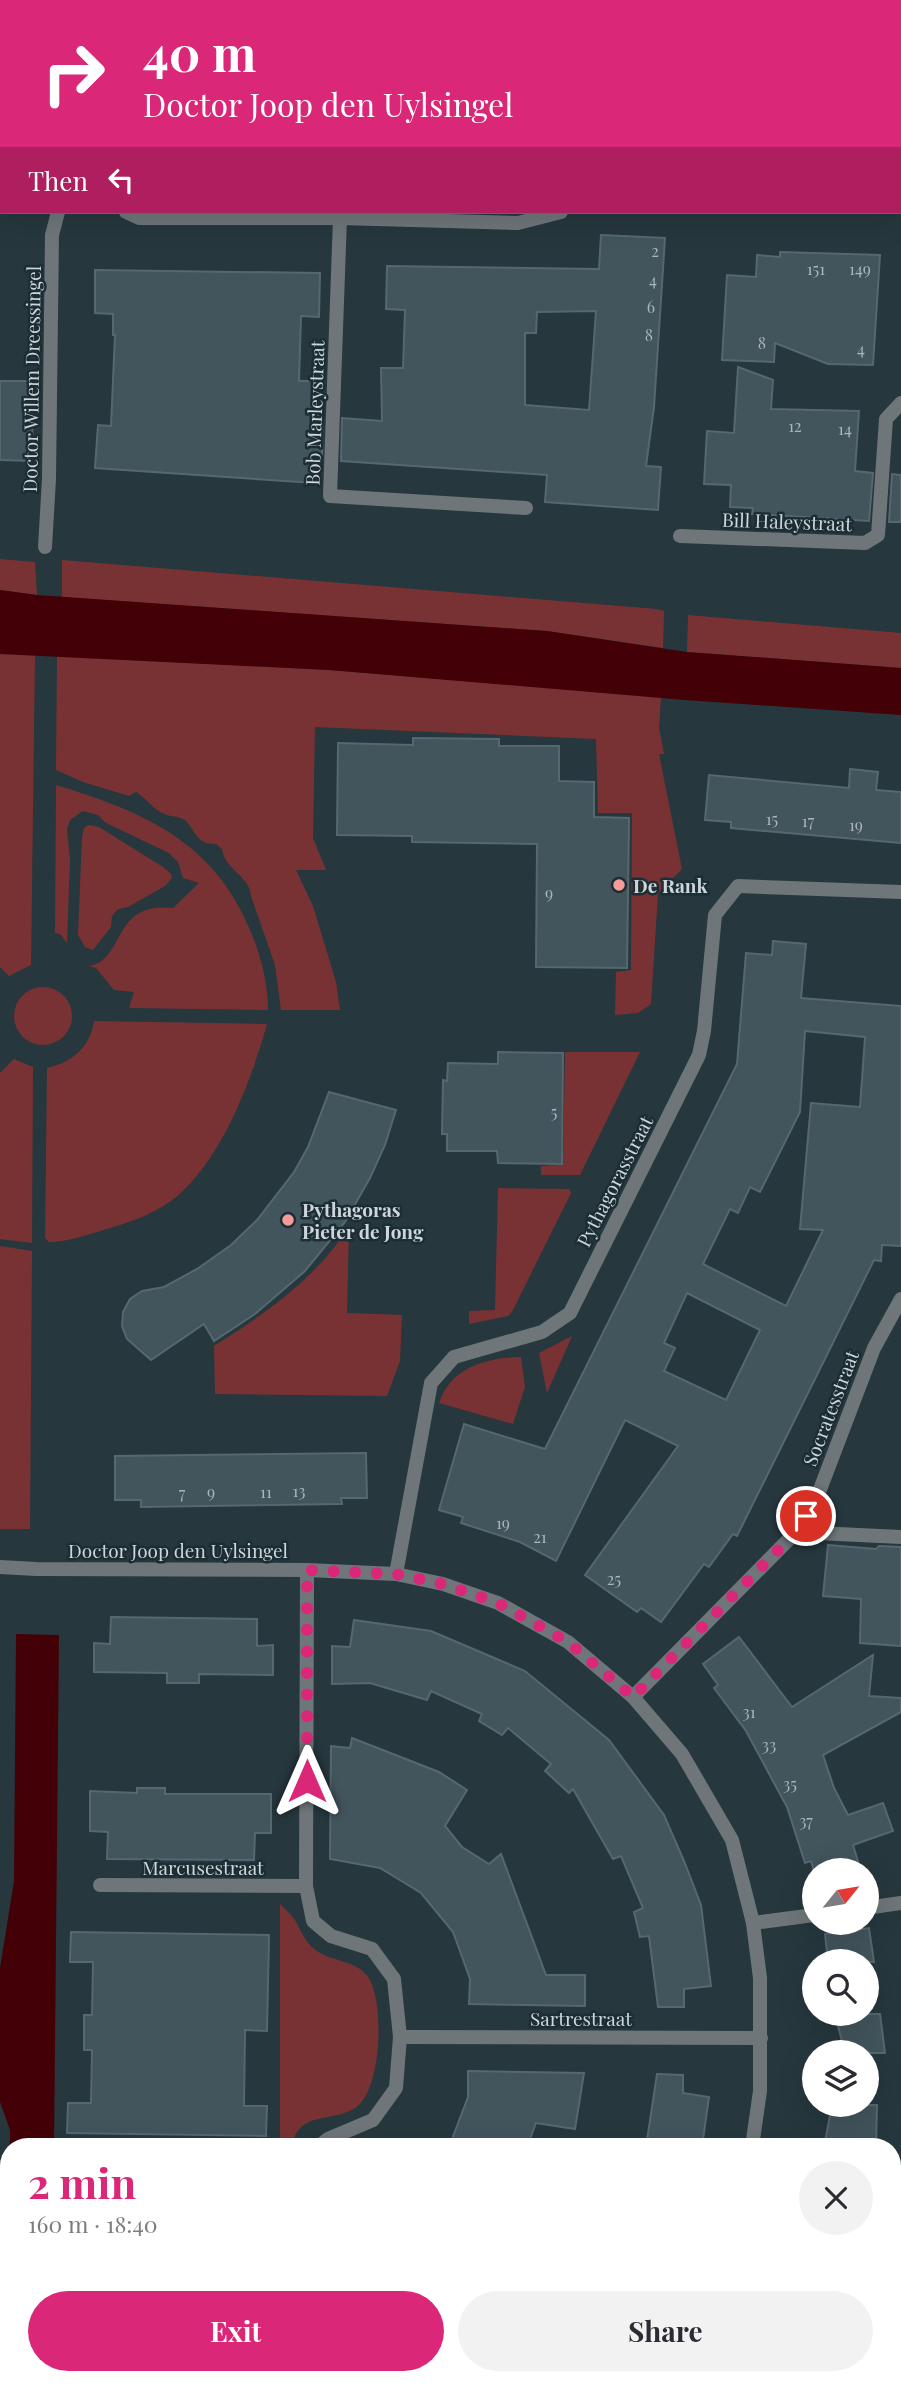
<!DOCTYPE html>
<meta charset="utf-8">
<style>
:root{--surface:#fff;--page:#f2f2f3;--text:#2b2b33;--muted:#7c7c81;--accent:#db2777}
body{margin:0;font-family:"Playfair Display",serif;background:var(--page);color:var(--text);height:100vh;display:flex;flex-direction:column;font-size:26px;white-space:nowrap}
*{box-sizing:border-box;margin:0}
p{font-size:23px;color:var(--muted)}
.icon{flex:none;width:38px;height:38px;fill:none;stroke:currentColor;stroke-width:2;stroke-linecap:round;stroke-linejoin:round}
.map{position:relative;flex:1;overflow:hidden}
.panel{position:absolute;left:0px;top:2138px;width:901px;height:247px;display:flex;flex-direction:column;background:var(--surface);border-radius:28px 28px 0 0;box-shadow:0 7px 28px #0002}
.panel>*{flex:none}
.top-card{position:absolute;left:0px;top:0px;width:901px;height:214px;box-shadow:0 7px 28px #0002;background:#db2777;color:#fff;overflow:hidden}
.needle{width:46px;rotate:60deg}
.fabs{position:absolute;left:802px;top:1858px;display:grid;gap:14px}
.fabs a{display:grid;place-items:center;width:77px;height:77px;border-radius:50%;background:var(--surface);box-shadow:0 7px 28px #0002;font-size:35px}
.pin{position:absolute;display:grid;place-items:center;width:60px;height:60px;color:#fff;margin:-30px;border:4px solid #fff;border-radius:50%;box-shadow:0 2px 7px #0007}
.me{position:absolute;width:77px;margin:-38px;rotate:0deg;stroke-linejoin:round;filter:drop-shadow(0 0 5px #0008)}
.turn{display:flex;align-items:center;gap:24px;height:147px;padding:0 28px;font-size:32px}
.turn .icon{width:91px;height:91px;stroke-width:2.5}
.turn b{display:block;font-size:49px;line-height:60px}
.then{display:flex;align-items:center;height:66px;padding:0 28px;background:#0003;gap:14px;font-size:26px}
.round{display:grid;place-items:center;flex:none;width:74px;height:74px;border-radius:37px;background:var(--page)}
.summary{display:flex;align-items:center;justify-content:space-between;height:119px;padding:0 28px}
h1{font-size:42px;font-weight:700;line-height:52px;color:var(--accent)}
.button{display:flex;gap:14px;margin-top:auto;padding:14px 28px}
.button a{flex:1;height:80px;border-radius:42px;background:var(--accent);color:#fff;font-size:28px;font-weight:700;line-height:80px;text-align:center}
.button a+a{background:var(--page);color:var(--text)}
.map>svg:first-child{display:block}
</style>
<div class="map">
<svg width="901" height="2385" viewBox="0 0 901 2385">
<rect width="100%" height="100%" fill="#26373e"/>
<g fill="#793234">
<path d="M 0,559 L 35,562 L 37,595 L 0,590 Z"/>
<path d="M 62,560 L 657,609 L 664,611 L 663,648 L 547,631 L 62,597 Z"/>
<path d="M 688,615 L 901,633 L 901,668 L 687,652 Z"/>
<path d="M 0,654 L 35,654 L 31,965 L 9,976 L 0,967 Z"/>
<path d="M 57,656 L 329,670 L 661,697 L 659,728 L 664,754 L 659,754 L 682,869 L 658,893 L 651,1004 L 638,1013 L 615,1015 L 616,972 L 631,970 L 632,813 L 598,813 L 596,739 L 315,727 L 313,838 L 326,870 L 296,870 L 313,906 L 336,982 L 340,1010 L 281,1010 L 275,965 L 251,896 C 250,876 225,870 222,849 L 216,844 C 197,844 197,834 187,822 C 182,816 173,817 167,815 C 152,810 147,798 136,792 L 129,796 L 83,782 L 56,770 Z"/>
<path d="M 56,785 C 144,812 214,841 251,932 C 261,957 268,983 268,1010 L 129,1008 L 134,992 L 114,990 L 96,968 L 89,966 C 126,960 111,901 173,908 L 199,883 L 183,878 L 178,862 L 169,853 L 106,823 L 98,815 L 83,811 L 70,820 L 67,829 L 70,861 L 67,943 L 60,934 L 55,933 Z"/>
<path d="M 88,825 L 99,827 L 163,867 L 171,874 L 172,878 L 165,886 L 128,907 L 118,909 L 112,916 L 111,927 L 93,950 L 85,947 L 78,935 L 82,837 L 84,828 Z"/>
<circle cx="43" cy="1016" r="29"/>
<path d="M 94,1021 L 267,1024 C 251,1082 220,1164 171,1201 C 151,1215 130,1222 107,1229 C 89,1234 68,1242 49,1242 L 45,1238 L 47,1068 C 73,1062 90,1047 94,1021 Z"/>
<path d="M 565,1052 L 640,1052 L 580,1175 L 541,1175 L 541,1166 L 563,1165 Z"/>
<path d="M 14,1059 L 33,1067 L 32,1243 L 0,1239 L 0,1073 Z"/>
<path d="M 498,1188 L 569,1189 L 571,1193 L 512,1312 L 508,1316 L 469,1324 L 469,1311 L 495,1310 Z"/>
<path d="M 349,1225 L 347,1313 L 402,1315 L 400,1361 L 387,1396 L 215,1394 L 214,1346 C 261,1317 322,1274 349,1225 Z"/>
<path d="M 0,1246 L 32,1251 L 30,1529 L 0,1529 Z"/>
<path d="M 572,1336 L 547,1393 L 539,1353 Z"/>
<path d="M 521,1357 L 525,1387 L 513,1424 L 439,1403 C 451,1367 486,1358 521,1357 Z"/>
<path d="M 280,1904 C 285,1909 291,1914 295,1920 C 302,1933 307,1946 320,1953 C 336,1962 357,1961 368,1977 C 385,2001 382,2092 355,2108 C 332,2123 298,2110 292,2147 L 280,2147 Z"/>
</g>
<g fill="#430007">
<path d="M 0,590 L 37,595 L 547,631 L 687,652 L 901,668 L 901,715 L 685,700 L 329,670 L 0,654 Z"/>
<path d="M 16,1634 L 59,1635 L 54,2147 L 10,2147 L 10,2130 L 0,2102 L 0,1968 L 14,1881 Z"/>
<rect x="9" y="2377" width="41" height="8"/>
</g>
<g fill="#42545c" stroke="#556870" stroke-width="2" fill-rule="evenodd">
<path d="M 601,235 L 665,238 L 654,407 L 646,466 L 661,467 L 658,510 L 545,502 L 547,475 L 341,461 L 342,418 L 382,421 L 381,368 L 403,368 L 405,310 L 386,309 L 387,266 L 599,269 ZM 596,311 L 589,410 L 525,405 L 525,333 L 536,333 L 537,312 Z"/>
<path d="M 780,252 L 880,255 L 873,365 L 828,364 L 775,343 L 774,362 L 722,360 L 727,275 L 756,277 L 757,255 L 780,257 Z"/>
<path d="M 95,270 L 320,273 L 319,317 L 301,316 L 299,381 L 320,381 L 320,416 L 323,417 L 322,460 L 315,460 L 314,483 L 95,468 L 98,425 L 111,426 L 115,335 L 113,335 L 113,314 L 95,313 Z"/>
<path d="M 738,367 L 773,380 L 771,409 L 859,411 L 855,471 L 873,473 L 869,521 L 752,514 L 753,508 L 730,507 L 731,485 L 704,484 L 707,431 L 734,433 Z"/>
<path d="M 0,381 L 33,381 L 32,461 L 0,460 Z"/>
<path d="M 892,474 L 901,475 L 901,522 L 889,522 Z"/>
<path d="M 413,738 L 499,739 L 499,746 L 559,746 L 559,781 L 594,782 L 594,817 L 629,818 L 627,968 L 536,967 L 537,844 L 412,842 L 412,836 L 337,835 L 338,743 L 413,745 Z"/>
<path d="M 850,769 L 878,772 L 876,790 L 901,792 L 901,843 L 731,828 L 731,822 L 705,820 L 709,775 L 849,788 Z"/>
<path d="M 773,941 L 806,944 L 801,998 L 901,1006 L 901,1246 L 882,1245 L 881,1261 L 874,1260 L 737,1536 L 733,1534 L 709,1567 L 704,1564 L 661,1622 L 641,1608 L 637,1612 L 585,1575 L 678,1446 L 625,1420 L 556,1561 L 520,1542 L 461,1523 L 463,1517 L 439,1510 L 464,1424 L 545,1449 L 737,1064 L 746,953 L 772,955 ZM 805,1031 L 865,1037 L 860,1107 L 811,1103 L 800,1229 L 823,1230 L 786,1306 L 703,1264 L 730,1209 L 738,1213 L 750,1187 L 760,1192 L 800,1112 ZM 687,1293 L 760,1330 L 726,1400 L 664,1371 L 675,1348 L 664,1343 Z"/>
<path d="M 498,1052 L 563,1053 L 562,1164 L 498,1163 L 497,1151 L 447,1151 L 447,1134 L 442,1134 L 443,1080 L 447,1081 L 448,1063 L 498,1064 Z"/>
<path d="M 329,1092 L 396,1110 L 385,1145 L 370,1178 L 345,1222 L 305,1271 L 255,1314 L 214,1341 L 204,1324 L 151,1360 L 127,1339 L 122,1326 L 123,1312 L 130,1299 L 142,1291 L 164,1287 L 197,1269 L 231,1245 L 257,1220 L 294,1172 L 308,1147 Z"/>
<path d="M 366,1453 L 367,1498 L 341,1498 L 342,1504 L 141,1507 L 141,1500 L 115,1500 L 115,1456 Z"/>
<path d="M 828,1545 L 876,1549 L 879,1546 L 901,1547 L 901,1646 L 860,1643 L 861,1599 L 823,1596 Z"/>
<path d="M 111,1617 L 257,1619 L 257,1646 L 273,1645 L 273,1675 L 199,1674 L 199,1683 L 167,1683 L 167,1673 L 94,1672 L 94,1643 L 110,1644 Z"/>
<path d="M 354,1620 L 431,1631 L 525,1671 L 609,1740 L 664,1815 L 684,1861 L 701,1905 L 711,1986 L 684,1989 L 684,2007 L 658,2007 L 649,1936 L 640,1937 L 634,1912 L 643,1908 L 621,1856 L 613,1859 L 573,1789 L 569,1793 L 545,1771 L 551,1764 L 508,1728 L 502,1735 L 479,1721 L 482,1714 L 431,1691 L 427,1700 L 370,1683 L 332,1684 L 332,1646 L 350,1647 Z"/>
<path d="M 739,1637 L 792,1707 L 873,1655 L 869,1696 L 901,1698 L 901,1712 L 823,1755 L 834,1788 L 848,1815 L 883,1803 L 893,1831 L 853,1845 L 861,1871 L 814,1871 L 811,1861 L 805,1863 L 787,1807 L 746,1731 L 714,1688 L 718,1685 L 703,1664 Z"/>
<path d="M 352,1738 L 439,1772 L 467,1790 L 445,1826 L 462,1847 L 489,1864 L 501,1854 L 546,1975 L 585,1975 L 585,2006 L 469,2004 L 470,1979 L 453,1932 L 421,1893 L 380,1868 L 330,1859 L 331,1746 L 350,1748 Z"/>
<path d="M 137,1788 L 165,1788 L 165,1794 L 271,1794 L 271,1833 L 255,1833 L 254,1860 L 107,1859 L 108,1832 L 90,1831 L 90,1791 L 137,1793 Z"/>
<path d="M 869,1928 L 874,1962 L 828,1962 L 825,1934 Z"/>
<path d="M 71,1932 L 269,1935 L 267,2031 L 245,2030 L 244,2106 L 267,2106 L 266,2136 L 67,2133 L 68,2103 L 91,2103 L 92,2050 L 84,2050 L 84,2015 L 92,2015 L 93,1962 L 70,1962 Z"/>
<path d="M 835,2014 L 880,2014 L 885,2053 L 845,2053 Z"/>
<path d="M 468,2071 L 584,2073 L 575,2129 L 536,2123 L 527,2147 L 449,2147 L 468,2097 Z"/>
<path d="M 657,2074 L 683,2075 L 683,2093 L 709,2097 L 702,2147 L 646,2147 Z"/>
<path d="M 832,2105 L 877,2105 L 876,2147 L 824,2147 Z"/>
</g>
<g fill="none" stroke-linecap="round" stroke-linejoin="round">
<g stroke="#6e767a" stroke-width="14">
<path d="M 64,0 L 64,2"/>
<path d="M 108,2 L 108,0"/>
<path d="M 560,2 L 560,0"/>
<path d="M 900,205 L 901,205"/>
<path d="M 126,212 L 139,218 L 340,218 L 518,223 L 561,212"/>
<path d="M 340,218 L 330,496 L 526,508"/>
<path d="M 680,536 L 865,543 L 878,535 L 886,419 L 901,403"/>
<path d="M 45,547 L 49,479 L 52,235 L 58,212"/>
<path d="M 796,1532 L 901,1537"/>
<path d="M 0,1567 L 36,1569 L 307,1570 L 396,1574 L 443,1584 L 498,1603 L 568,1642 L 633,1697 L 682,1754 L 732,1840 L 753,1923 L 760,1978 L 760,2091 L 752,2147"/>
<path d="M 307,1570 L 306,1886 L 313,1921 L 331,1936 L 372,1949 L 394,1979 L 400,2037 L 396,2088 L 373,2120 L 328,2139 L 318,2147"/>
<path d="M 396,1574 L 431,1383 L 454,1357 L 542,1332 L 570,1313 L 699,1055 L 704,1031 L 715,915 L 738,886 L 901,892"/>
<path d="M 633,1697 L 796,1532 L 816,1500 L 874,1348 L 901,1299"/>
<path d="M 100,1885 L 306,1886"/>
<path d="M 866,1908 L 901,1903"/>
<path d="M 753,1923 L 814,1915"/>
<path d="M 400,2037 L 761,2038"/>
<path d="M 298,2385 L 298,2376"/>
<path d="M 620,2385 L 628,2376"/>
</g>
</g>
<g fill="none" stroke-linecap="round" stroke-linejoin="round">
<path stroke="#db2777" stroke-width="12" stroke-dasharray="0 21.6" d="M 307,1781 L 307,1570 L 396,1574 L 443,1584 L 498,1603 L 568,1642 L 633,1697 L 796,1532 L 806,1516"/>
</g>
<g fill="#f59b9a" stroke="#1c2d34" stroke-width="2.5">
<circle cx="619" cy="885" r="7"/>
<circle cx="288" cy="1220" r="7"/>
</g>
<g text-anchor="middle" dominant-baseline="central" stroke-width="5" stroke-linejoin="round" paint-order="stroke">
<g font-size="16" fill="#aab6bb">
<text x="655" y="250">2</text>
<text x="816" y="268">151</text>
<text x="860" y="268">149</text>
<text x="653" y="279">4</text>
<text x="651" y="306">6</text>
<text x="649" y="334">8</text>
<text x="762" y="342">8</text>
<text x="861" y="348">4</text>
<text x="795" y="425">12</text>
<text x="845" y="428">14</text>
<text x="772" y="818">15</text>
<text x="808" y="820">17</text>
<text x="856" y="824">19</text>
<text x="549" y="892">9</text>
<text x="554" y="1111">5</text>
<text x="299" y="1490">13</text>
<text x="211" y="1491">9</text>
<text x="266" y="1491">11</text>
<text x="182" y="1492">7</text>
<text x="503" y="1522">19</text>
<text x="540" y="1536">21</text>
<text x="614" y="1578">25</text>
<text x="749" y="1711">31</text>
<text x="769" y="1744">33</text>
<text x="790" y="1783">35</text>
<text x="806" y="1820">37</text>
</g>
<g font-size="19" fill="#ccd6db" stroke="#1c2d34">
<text transform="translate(31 379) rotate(-89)">Doctor Willem Dreessingel</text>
<text transform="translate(314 413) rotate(-88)">Bob Marleystraat</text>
<text transform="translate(787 521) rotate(2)">Bill Haleystraat</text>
<text transform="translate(614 1181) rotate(-63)">Pythagorasstraat</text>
<text transform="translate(830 1408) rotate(-69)">Socratesstraat</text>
<text x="178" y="1550">Doctor Joop den Uylsingel</text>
<text x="203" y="1867">Marcusestraat</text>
<text x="581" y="2018">Sartrestraat</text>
</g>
<g font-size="19" font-weight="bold" fill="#ccd6db" stroke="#1c2d34" text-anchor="start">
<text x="633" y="885">De Rank</text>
<text x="302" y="1209">Pythagoras<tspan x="302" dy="22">Pieter de Jong</tspan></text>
</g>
</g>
</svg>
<div class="fabs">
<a><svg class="needle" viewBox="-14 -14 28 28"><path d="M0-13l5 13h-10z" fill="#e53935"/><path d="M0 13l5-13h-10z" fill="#7c7c81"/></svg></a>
<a><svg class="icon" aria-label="search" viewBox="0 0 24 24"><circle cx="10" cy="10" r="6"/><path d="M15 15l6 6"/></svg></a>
<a><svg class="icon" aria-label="layers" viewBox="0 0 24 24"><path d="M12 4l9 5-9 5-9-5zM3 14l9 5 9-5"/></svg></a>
</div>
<div class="pin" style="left:806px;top:1516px;background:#d93025"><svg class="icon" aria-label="arrive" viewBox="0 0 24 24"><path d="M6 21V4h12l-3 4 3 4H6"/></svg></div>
<svg class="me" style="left:307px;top:1781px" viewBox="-20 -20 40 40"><path d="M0-17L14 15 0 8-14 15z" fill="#db2777" stroke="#fff" stroke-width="4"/></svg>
<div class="top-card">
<div class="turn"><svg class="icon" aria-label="right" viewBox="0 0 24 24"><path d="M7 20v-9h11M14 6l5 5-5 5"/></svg><div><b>40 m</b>Doctor Joop den Uylsingel</div></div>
<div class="then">Then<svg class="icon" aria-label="left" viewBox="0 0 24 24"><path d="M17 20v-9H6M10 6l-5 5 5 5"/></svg></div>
</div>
<section class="panel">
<div class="summary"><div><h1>2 min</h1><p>160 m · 18:40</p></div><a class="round"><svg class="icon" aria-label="close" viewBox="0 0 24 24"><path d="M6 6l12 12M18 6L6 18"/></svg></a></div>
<div class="button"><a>Exit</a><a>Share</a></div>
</section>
</div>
